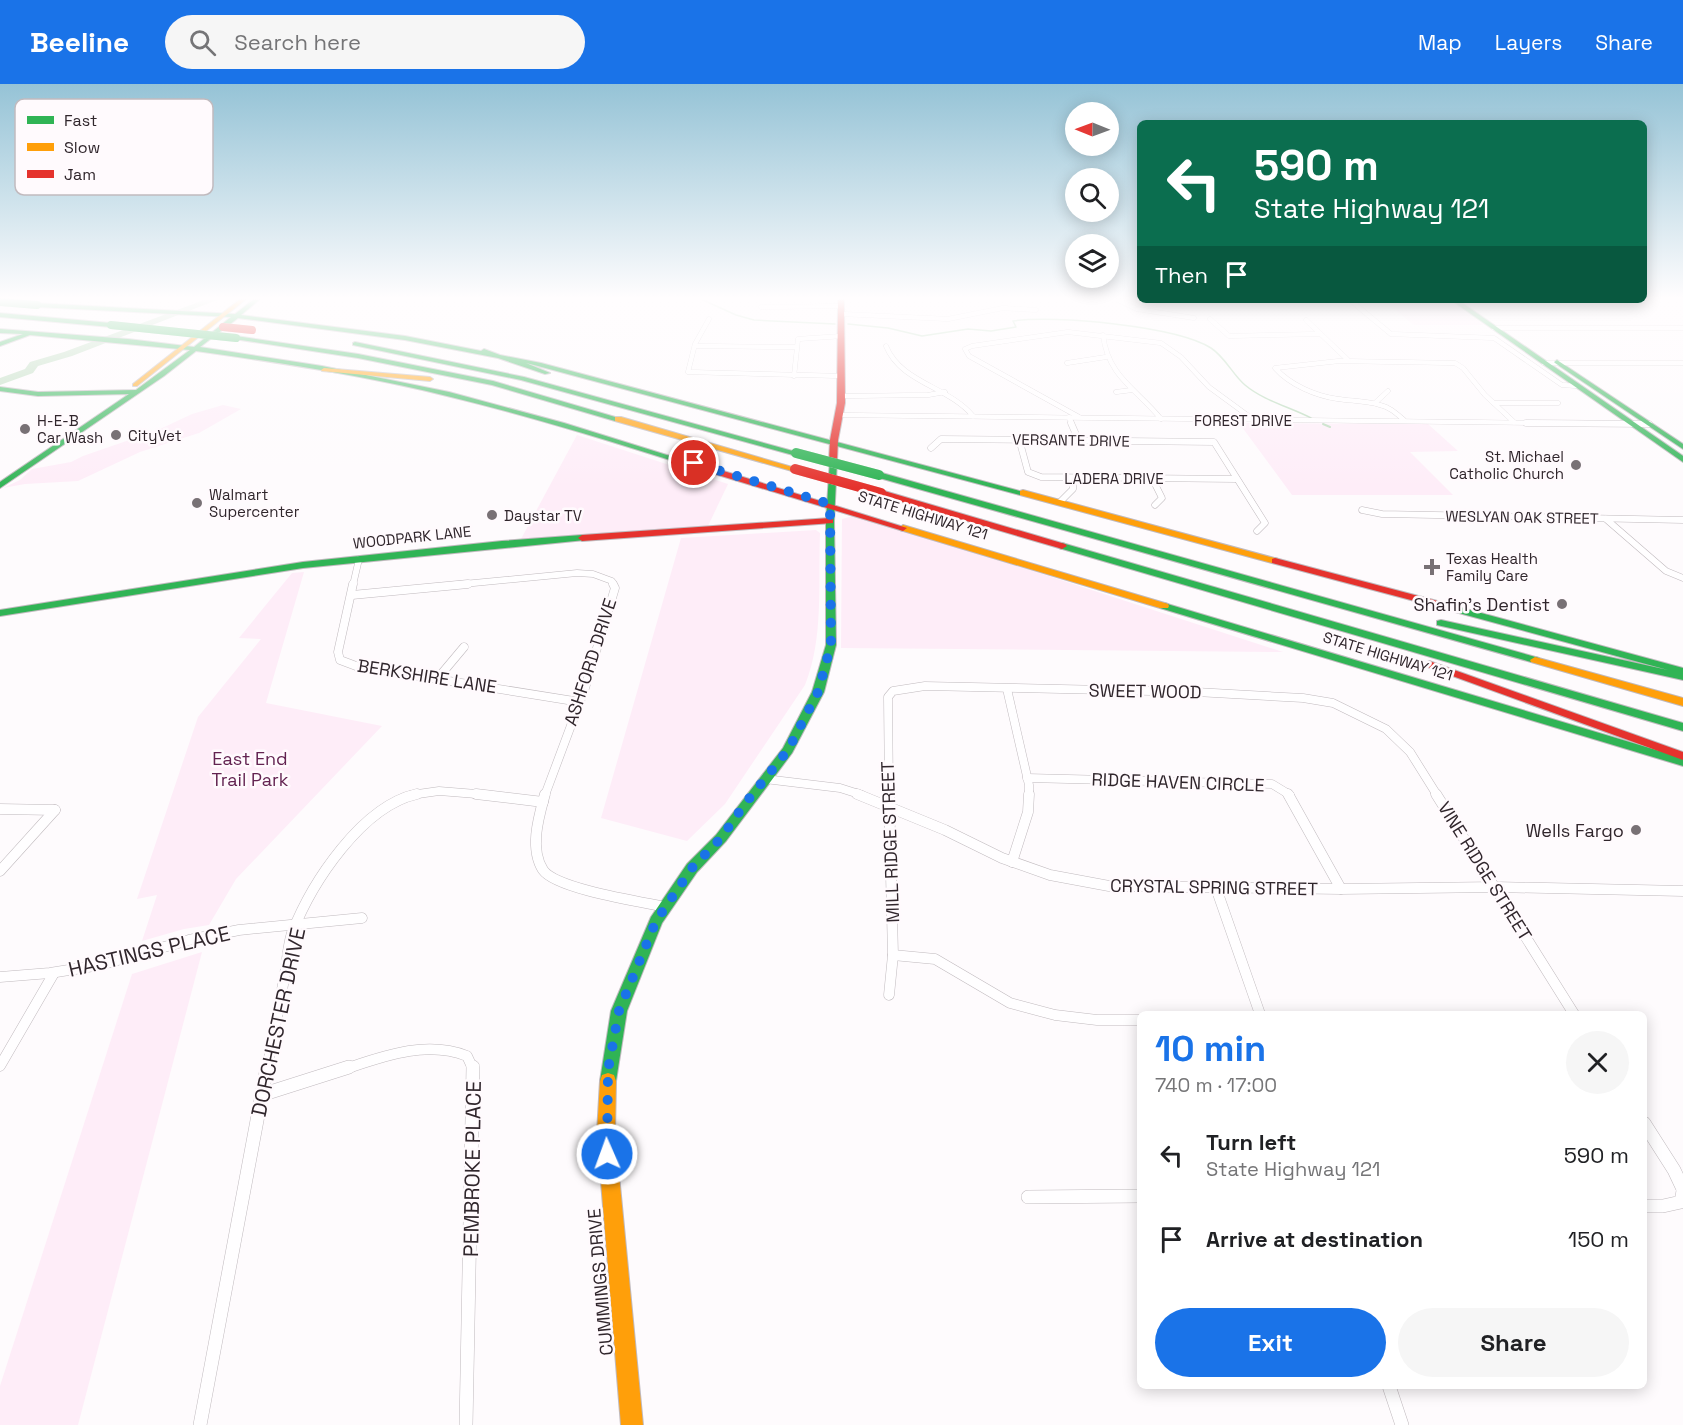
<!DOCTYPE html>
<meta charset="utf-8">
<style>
:root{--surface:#fff;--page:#f6f6f6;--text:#202124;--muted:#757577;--accent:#1a73e8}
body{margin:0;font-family:"Space Grotesk",sans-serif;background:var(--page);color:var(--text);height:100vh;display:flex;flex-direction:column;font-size:22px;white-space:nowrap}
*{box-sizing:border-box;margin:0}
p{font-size:20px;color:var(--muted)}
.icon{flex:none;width:33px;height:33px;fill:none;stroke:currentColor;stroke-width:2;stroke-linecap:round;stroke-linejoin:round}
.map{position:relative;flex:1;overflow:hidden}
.details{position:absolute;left:1137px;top:927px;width:510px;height:378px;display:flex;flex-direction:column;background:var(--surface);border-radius:9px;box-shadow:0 3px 15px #0003}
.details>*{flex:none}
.hud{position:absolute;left:1137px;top:36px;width:510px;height:183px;border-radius:9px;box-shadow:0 3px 15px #0003;background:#0b6e4f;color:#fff;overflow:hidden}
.needle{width:39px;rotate:271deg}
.fabs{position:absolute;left:1065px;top:18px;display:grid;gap:12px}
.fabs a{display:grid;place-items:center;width:54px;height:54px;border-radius:50%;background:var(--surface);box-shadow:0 3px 15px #0003;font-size:30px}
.pin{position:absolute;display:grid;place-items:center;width:51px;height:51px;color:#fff;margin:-26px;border:3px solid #fff;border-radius:50%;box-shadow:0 2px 6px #0007}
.me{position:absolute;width:66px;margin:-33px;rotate:358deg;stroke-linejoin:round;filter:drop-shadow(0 0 4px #0008)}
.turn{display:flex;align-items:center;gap:21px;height:126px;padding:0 18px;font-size:27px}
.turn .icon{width:78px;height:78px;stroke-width:2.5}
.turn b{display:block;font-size:42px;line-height:51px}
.then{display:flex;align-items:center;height:57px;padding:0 18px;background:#0003;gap:12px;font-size:22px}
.round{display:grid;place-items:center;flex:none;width:63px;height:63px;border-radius:32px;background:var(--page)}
.overview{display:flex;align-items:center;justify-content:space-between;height:102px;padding:0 18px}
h1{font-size:36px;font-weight:800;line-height:45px;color:var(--accent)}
.action{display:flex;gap:12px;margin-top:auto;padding:12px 18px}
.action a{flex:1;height:69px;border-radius:36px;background:var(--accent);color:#fff;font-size:24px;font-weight:800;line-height:69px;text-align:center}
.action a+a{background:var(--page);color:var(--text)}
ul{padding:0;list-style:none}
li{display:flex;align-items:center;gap:18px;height:84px;padding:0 18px}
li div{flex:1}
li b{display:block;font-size:22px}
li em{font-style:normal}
header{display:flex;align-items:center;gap:36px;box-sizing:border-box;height:84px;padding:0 30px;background:var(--accent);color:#fff}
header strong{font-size:28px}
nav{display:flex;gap:33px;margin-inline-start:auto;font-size:21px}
.search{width:420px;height:54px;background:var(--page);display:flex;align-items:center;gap:15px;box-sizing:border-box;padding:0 21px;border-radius:33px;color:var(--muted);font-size:22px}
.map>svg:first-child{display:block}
</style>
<header>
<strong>Beeline</strong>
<div class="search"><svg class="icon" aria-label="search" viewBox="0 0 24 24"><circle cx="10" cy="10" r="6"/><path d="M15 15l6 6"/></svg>Search here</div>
<nav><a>Map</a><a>Layers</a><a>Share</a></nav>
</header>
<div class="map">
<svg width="1683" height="1341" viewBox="0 0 1683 1341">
<rect width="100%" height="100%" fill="#fefbfd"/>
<g fill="#feedf8">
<path d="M 1383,216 L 1448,216 L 1484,241 L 1414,241 Z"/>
<path d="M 223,321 L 241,325 L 199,349 L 140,368 L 78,397 L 25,400 L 3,404 L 20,396 L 32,385 L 71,378 L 83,372 L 158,346 L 192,330 Z"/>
<path d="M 1239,339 L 1428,340 L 1458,367 L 1410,368 L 1453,411 L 1292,411 Z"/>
<path d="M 577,351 L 728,400 L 707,444 L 521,455 Z"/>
<path d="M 853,432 L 1030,486 L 1283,568 L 841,564 L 842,435 Z"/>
<path d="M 816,446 L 820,449 C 818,499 824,554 805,601 L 725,720 L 687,757 L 601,734 L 681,454 Z"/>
<path d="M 304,488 L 266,619 L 382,642 L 236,795 L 209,841 L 184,845 L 142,857 L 157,811 L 137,815 L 198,633 L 261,555 L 239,554 L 292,489 Z"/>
<path d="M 202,868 L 78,1341 L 0,1341 L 0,1302 L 132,890 Z"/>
</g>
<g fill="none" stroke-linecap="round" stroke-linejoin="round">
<g stroke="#b8d9ba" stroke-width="1.5">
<path d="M 703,216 L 736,231 L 754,236 L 835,240"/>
<path d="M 848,240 L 888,244 L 922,252 L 968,245 L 991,247 L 1016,243 L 1013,237 C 1055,231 1176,242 1211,264 C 1225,273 1233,291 1245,301 C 1264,317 1290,323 1311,334"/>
</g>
<path stroke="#b8d9ba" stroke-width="2" d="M 1323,340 L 1330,343"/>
<path fill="#b8d9ba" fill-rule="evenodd" d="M 204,216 L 217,216 L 72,272 L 38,282 L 33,289 L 0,301 L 0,294 L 25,285 L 30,278 L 64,268 Z"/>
<defs>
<g id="street-far4">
<path d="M 1118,216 L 1137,225 L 1194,234"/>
<path d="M 1350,216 L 1391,250 L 1494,254 L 1562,301 L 1577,302"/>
<path d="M 761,223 L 842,222"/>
<path d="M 842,230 L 948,235 L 1003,224 L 1036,226"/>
<path d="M 709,235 L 695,260 L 688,288 L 842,292"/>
<path d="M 1210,235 L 1229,252 L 1320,250"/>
<path d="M 1306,236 L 1348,276"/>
<path d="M 1494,244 L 1683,244"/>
<path d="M 1103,251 C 1108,293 1137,305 1161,335"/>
<path d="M 695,262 L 795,263"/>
<path d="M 886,262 C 901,299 948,302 973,332"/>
<path d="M 1067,279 L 1106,273"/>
<path d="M 1544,279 L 1683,279"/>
<path d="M 794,292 L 798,255 L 842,252"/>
<path d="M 1116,308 L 1132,306"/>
<path d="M 841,312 L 928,311 L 945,308"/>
<path d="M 1375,319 L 1388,307"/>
<path d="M 1494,319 L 1558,319"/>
<path d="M 838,331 L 1649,340"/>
<path d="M 1069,333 L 1072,340"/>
<path d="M 1079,333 L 969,272 L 965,265 L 972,262 L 1068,248 L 1161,259 L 1181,273 L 1209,303 L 1254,336"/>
<path d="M 1404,336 C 1397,330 1390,323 1380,321 C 1367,317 1351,317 1338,315 C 1316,312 1290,301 1275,284 L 1339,277 L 1455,279 L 1463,284 L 1485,311 L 1514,338"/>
</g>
<g id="street-far3">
<path d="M 1071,339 L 1078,355"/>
<path d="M 1526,339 L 1649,340"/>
<path d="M 1019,355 L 1028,388 L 1041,393 L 1236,395"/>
<path d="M 931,364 L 941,355 L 1214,358 L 1265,439 L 1257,447"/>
<path d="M 1152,394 L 1162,414 L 1155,421"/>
<path d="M 1060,418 L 1073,405 L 1073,394"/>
<path d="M 1362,426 L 1382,430 L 1683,436"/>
<path d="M 1606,435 L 1666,487 L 1683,494"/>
<path d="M 353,501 L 359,475"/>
<path d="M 453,501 L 577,489 L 593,490 L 612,497 L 614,501"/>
</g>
<g id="street-far2">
<path d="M 353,500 L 338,568 L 340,576 L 356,582 L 580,618"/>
<path d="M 352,511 L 468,500"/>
<path d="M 438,594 L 464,563"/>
<path d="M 1007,605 L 1029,701 L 1029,711"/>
<path d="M 1027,694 L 1272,700 L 1290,711"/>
<path d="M 765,695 L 840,704 L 862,711"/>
<path d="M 411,711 L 439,707 L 489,711"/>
<path d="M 545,711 L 585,604 L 615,504 L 613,500"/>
<path d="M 889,711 L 888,613 L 893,607 L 925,602 L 1196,608 L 1303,614 L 1333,619 L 1386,645 L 1410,668 L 1437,711"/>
</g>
<g id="street-far1">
<path d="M 476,710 L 543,718"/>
<path d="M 545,710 C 539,732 529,764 543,786 C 556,805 642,818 666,823"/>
<path d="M 857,710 L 945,746 L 1002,774 L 1050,791 L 1109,802 L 1341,805 L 1496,803 L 1683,807"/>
<path d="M 889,710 L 893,871 L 889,911"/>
<path d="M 1288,710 L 1341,805"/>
<path d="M 1436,710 L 1574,930"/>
<path d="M 0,725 L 55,726"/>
<path d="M 1012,778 L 1028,728 L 1029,710"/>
<path d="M 0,787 L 55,726"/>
<path d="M 1216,804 L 1260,930"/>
<path d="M 893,871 L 935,875 L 1010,919 L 1055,931 L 1097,936 L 1140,936"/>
<path d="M 0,893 L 50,889 L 100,881 L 189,856 L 239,846 L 362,834"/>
<path d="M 0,982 L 54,889"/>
<path d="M 267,985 C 273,953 279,921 285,890 C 287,877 288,861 292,849 C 312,798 362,722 417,710"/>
<path d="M 345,985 C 384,972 426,956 467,972 L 473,985"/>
</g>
<g id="street">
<path d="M 261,1011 L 349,983"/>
<path d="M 1644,1039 L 1674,1086 L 1683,1105"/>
<path d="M 1028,1113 L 1140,1112"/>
<path d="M 1644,1122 L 1663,1122 L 1681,1118 L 1683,1107"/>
<path d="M 1389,1302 L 1402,1341"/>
<path d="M 200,1341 L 267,983"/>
<path d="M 466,1341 L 473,983"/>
</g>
<g id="fast">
<path d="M 253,216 L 259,216 L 241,231 L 405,252 L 481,267 L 484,265 L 500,271 L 541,279 L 1027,409 L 1020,411 L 538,282 L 526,279 L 550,289 L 545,290 L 498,274 L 405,256 L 238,234 L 200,263 L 322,282 L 449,308 L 564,339 L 715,386 L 708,388 C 623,361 538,334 451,313 C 367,292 282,279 196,267 L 164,292 L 0,404 L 0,398 L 129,310 L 38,312 L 0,307 L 0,303 L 38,308 L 136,306 L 190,266 L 30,251 L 0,262 L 0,258 L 23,250 L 0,249 L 0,245 L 128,255 L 194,263 L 231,233 L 37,223 L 34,221 L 37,219 L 235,230 Z"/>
<path d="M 1451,216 L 1458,216 L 1683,372 L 1683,378 Z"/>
<path d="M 0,229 L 111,239 L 114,241 L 111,243 L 0,233 Z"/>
<path d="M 236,252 L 358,270 L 493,297 L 622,335 L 615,337 L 492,301 L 358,274 L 234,255 Z"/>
<path d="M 355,258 L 524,293 L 800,369 L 793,371 L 521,296 L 353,261 L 353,259 Z"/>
<path d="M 1557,276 L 1683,360 L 1683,365 L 1555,279 L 1554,278 Z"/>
<path d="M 830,375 L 837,377 L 834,437 L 836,561 L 824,608 L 792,669 L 726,757 L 697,788 L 662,839 L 627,927 L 616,997 L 614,1003 L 608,1005 L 602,1003 L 600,997 L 611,927 L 651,833 L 687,780 L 716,751 L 783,664 L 812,608 L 826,561 L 826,437 Z"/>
<path d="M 876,389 L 882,389 L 1539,574 L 1540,576 L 1539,578 L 1531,578 L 876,393 Z"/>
<path d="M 582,451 L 586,454 L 585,456 L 303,484 L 0,532 L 0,526 L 303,478 L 502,457 Z"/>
<path d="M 1062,459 L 1683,639 L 1683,647 L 1059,464 L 1059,460 Z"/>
<path d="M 1437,517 L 1683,584 L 1683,596 L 1437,541 L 1437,537 L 1441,536 L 1668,586 L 1433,522 L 1433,518 Z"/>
<path d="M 1164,519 L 1683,674 L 1683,682 L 1160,524 L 1159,522 Z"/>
</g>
<g id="slow">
<path d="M 239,216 L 245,216 L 137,302 L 133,302 L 133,300 Z"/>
<path d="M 324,284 L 430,293 L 433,295 L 430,297 L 322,287 L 321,286 Z"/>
<path d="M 615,333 L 621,333 L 799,385 L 792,387 L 615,337 Z"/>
<path d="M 1023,406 L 1278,475 L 1280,477 L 1278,479 L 1272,479 L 1020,411 L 1020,407 Z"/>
<path d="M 903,441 L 1168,520 L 1169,522 L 1168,524 L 1160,524 L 900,446 L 899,444 Z"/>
<path d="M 1535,573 L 1683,614 L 1683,622 L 1531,578 L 1530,576 Z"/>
<path d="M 608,989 L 614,991 L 616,997 L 615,1049 L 643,1341 L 621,1341 L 597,1049 L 600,997 L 602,991 Z"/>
</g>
<g id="jam">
<path d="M 838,216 L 844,216 L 845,319 L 838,356 L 837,377 L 833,379 L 829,377 L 830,356 L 837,319 Z"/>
<path d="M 708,384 L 714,384 L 907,444 L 903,447 L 900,446 L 708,388 Z"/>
<path d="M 881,406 L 1065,460 L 1067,462 L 1062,465 L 1059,464 L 878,411 L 878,407 Z"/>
<path d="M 830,434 L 833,435 L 833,439 L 582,457 L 578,454 L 582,451 Z"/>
<path d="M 1275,474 L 1441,518 L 1442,520 L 1437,523 L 1272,479 L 1272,475 Z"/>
<path d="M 1429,577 L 1683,668 L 1683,676 L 1425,582 L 1424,580 Z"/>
</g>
</defs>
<use href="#street-far4" stroke="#c0babe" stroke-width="5"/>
<use href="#street-far3" stroke="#c0babe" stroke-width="7"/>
<use href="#street-far2" stroke="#c0babe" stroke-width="9"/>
<use href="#street-far1" stroke="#c0babe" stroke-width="11"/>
<use href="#street" stroke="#c0babe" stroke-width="14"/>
<use href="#fast" stroke="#c0babe" stroke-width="2"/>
<use href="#slow" stroke="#c0babe" stroke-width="2"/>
<use href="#jam" stroke="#c0babe" stroke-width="2"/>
<use href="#street-far4" stroke="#fffeff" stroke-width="4.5"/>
<use href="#street-far3" stroke="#fffeff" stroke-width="6"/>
<use href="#street-far2" stroke="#fffeff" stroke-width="8"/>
<use href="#street-far1" stroke="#fffeff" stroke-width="10"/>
<use href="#street" stroke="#fffeff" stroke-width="13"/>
<use href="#fast" fill="#30b455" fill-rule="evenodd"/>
<use href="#slow" fill="#ff9f0a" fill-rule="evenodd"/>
<use href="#jam" fill="#e5322d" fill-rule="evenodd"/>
<defs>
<g id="fast-bridge-far1">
<path d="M 0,218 L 37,221"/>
<path d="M 111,241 L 236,254"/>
</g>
<path id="fast-bridge" d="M 796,369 L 879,391"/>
<path id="jam-bridge-far1" d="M 223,243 L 252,246"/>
<path id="jam-bridge" d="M 795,385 L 881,409"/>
</defs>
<use href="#fast-bridge-far1" stroke="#dad6d8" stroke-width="8" stroke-linecap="butt"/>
<use href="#fast-bridge" stroke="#dad6d8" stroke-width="10" stroke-linecap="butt"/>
<use href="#jam-bridge-far1" stroke="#dad6d8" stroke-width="8" stroke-linecap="butt"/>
<use href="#jam-bridge" stroke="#dad6d8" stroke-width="10" stroke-linecap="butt"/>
<use href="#fast-bridge-far1" stroke="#30b455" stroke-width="8"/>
<use href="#fast-bridge" stroke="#30b455" stroke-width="10"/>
<use href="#jam-bridge-far1" stroke="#e5322d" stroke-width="8"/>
<use href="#jam-bridge" stroke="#e5322d" stroke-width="10"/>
</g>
<linearGradient id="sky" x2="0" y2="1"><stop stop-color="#95c3d6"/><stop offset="0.53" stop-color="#fffdfe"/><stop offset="1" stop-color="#fffdfe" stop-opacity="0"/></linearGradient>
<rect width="1683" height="404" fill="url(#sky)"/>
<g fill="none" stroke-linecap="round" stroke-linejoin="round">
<path stroke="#1a73e8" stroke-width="10" stroke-dasharray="0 18" d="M 607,1070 L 608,986 L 619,927 L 656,837 L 692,784 L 721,754 L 744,721 L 788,666 L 818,608 L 831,561 L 830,420 L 694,379"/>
</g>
<g fill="#787175" stroke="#fffafd" stroke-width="2">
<circle cx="25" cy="345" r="6"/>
<circle cx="116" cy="351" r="6"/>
<circle cx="1576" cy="381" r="6"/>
<circle cx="197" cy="419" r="6"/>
<circle cx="492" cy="431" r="6"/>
<path d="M1429 474h6v6h6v6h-6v6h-6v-6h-6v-6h6z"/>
<circle cx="1562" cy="520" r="6"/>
<circle cx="1636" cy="746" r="6"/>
</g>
<g text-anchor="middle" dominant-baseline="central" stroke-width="5" stroke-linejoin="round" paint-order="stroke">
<g font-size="15" fill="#30262c" stroke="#fffafd" text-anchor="start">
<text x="37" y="336">H-E-B<tspan x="37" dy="17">Car Wash</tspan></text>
<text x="128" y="351">CityVet</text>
<text x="1564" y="372" text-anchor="end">St. Michael<tspan x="1564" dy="17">Catholic Church</tspan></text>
<text x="209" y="410">Walmart<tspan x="209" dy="17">Supercenter</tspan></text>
<text x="504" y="431">Daystar TV</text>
<text x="1446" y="474">Texas Health<tspan x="1446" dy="17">Family Care</tspan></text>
</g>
<g font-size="15" fill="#30262c" stroke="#fffafd">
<text x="1243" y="336">FOREST DRIVE</text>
<text transform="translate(1071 356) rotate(1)">VERSANTE DRIVE</text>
<text x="1114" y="394">LADERA DRIVE</text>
<text transform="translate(923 431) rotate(17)">STATE HIGHWAY 121</text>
<text transform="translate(1522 433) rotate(1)">WESLYAN OAK STREET</text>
<text transform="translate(412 453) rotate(-6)">WOODPARK LANE</text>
<text transform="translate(1388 572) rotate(17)">STATE HIGHWAY 121</text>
</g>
<g font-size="18" fill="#30262c" stroke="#fffafd" text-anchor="end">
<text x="1550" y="520">Shafin's Dentist</text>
<text x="1624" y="746">Wells Fargo</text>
</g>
<g font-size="18" fill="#30262c" stroke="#fffafd">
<text transform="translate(590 578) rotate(-72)">ASHFORD DRIVE</text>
<text transform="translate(427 592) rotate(9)">BERKSHIRE LANE</text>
<text transform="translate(1145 607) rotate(1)">SWEET WOOD</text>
<text transform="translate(1178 698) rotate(2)">RIDGE HAVEN CIRCLE</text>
<text transform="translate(890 758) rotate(-92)">MILL RIDGE STREET</text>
<text transform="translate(1485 787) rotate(58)">VINE RIDGE STREET</text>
<text transform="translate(1214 803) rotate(1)">CRYSTAL SPRING STREET</text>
<text transform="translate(600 1198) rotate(-95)">CUMMINGS DRIVE</text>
</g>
<g font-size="18" fill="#632351" stroke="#fffafd">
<text x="250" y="674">East End<tspan x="250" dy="21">Trail Park</tspan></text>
</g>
<g font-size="21" fill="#30262c" stroke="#fffafd">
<text transform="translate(149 867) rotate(-13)">HASTINGS PLACE</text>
<text transform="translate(278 938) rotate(-78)">DORCHESTER DRIVE</text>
<text transform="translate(472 1085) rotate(-89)">PEMBROKE PLACE</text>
</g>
</g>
<rect x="15" y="15" width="198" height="96" rx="9" fill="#fffafd" stroke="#c1babe" stroke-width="1.5"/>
<rect x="27" y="32" width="27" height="8" fill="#30b455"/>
<rect x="27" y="59" width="27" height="8" fill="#ff9f0a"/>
<rect x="27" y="86" width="27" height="8" fill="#e5322d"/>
<g font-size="16" fill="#30262c">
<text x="64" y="42">Fast</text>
<text x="64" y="69">Slow</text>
<text x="64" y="96">Jam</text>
</g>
</svg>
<div class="fabs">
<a><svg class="needle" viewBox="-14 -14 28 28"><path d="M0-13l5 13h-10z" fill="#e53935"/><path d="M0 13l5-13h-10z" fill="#757577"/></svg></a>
<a><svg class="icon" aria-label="search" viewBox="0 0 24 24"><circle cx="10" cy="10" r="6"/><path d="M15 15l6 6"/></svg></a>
<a><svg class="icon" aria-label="layers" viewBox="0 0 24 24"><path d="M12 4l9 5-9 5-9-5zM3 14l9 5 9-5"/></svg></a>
</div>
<div class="pin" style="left:694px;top:379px;background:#d93025"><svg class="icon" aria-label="arrive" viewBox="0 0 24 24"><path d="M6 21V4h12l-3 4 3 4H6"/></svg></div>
<svg class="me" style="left:607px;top:1070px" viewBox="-20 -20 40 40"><circle r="17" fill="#1a73e8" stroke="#fff" stroke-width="3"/><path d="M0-11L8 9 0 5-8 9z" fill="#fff"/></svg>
<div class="hud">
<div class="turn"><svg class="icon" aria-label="left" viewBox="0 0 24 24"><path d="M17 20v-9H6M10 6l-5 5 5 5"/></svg><div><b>590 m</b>State Highway 121</div></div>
<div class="then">Then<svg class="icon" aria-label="arrive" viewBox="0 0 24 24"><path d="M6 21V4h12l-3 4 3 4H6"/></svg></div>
</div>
<section class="details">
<div class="overview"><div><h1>10 min</h1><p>740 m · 17:00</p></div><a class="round"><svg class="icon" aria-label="close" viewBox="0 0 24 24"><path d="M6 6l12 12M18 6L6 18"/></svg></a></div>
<ul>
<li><svg class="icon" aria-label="left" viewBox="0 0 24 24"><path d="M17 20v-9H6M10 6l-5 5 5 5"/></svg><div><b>Turn left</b><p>State Highway 121</p></div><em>590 m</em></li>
<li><svg class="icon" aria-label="arrive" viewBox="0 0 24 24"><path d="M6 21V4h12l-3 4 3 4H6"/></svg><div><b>Arrive at destination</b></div><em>150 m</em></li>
</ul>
<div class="action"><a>Exit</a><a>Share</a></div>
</section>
</div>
